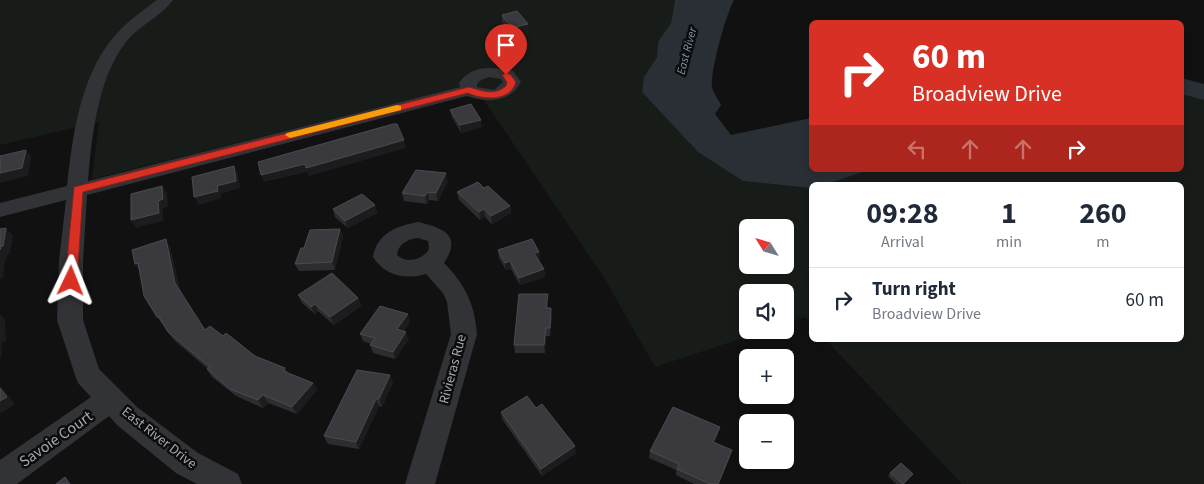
<!DOCTYPE html>
<meta charset="utf-8">
<style>
:root{--surface:#fff;--page:#f2f2f3;--text:#1f2937;--muted:#747a83;--line:#e0e1e3}
body{margin:0;font-family:"Source Sans 3",sans-serif;background:var(--page);color:var(--text);height:100vh;display:flex;flex-direction:column;font-size:19px;white-space:nowrap}
*{box-sizing:border-box;margin:0}
p{font-size:16px;color:var(--muted)}
.icon{flex:none;width:28px;height:28px;fill:none;stroke:currentColor;stroke-width:2;stroke-linecap:round;stroke-linejoin:round}
.map{position:relative;flex:1;overflow:hidden}
.panel{position:absolute;left:809px;top:182px;width:375px;height:160px;display:flex;flex-direction:column;background:var(--surface);border-radius:8px;box-shadow:0 2px 8px #0003}
.panel>*{flex:none}
.hud{position:absolute;left:809px;top:20px;width:375px;height:152px;border-radius:8px;box-shadow:0 2px 8px #0003;background:#d93025;color:#fff;overflow:hidden}
.needle{width:32px;rotate:307deg}
.buttons{position:absolute;left:739px;top:219px;display:grid;gap:10px}
.buttons a{display:grid;place-items:center;width:55px;height:55px;border-radius:8px;background:var(--surface);box-shadow:0 2px 8px #0003;font-size:25px}
.pin{position:absolute;display:grid;place-items:center;width:42px;height:42px;color:#fff;margin:-51px -21px;border-radius:50% 50% 50% 0;rotate:-45deg;box-shadow:0 0 5px #0007}
.pin .icon{rotate:45deg}
.me{position:absolute;width:55px;margin:-28px;rotate:2deg;stroke-linejoin:round;filter:drop-shadow(0 0 4px #0008)}
.turn{display:flex;align-items:center;gap:18px;height:105px;padding:0 20px;font-size:22px}
.turn .icon{width:65px;height:65px;stroke-width:2.5}
.turn b{display:block;font-size:35px;line-height:42px}
.lanes{display:flex;align-items:center;height:48px;padding:0 20px;background:#0003;justify-content:center;gap:25px;direction:ltr}
.lanes .off{opacity:.35}
.eta{display:flex;justify-content:space-evenly;align-items:center;height:85px;text-align:center}
.eta b{font-size:30px;font-weight:700;line-height:35px}
ul{padding:0;list-style:none}
li{display:flex;align-items:center;gap:15px;height:65px;padding:0 20px;border-top:1px solid var(--line)}
li div{flex:1}
li b{display:block;font-size:19px}
li em{font-style:normal}
.map>svg:first-child{display:block}
</style>
<div class="map">
<svg width="1204" height="484" viewBox="0 0 1204 484">
<rect width="100%" height="100%" fill="#111112"/>
<g fill="#181c18" fill-rule="evenodd">
<path d="M 0,0 L 675,0 L 671,23 L 658,42 L 657,57 L 644,77 L 642,92 L 663,114 L 743,181 L 811,188 L 811,324 L 805,317 L 785,324 L 785,292 L 748,292 L 748,330 L 767,330 L 655,367 L 603,276 L 473,84 L 92,179 L 99,122 L 0,145 ZM 748,228 L 785,228 L 785,265 L 748,265 Z"/>
<path d="M 1181,94 L 1204,100 L 1204,484 L 962,484 L 826,340 L 1181,340 L 1181,185 L 825,185 L 868,170 L 1181,170 Z"/>
</g>
<g fill="#292f34">
<path d="M 675,0 L 734,0 C 726,14 710,72 712,87 C 713,93 719,100 721,105 L 715,114 L 731,135 L 811,118 L 811,170 L 868,170 L 825,185 L 811,185 L 811,188 L 743,181 L 698,152 L 642,92 L 644,77 L 657,57 L 658,42 L 671,23 Z"/>
<path d="M 1181,78 L 1204,84 L 1204,100 L 1181,94 Z"/>
</g>
<g fill="none" stroke-linecap="round" stroke-linejoin="round">
<g fill="#323337" fill-rule="evenodd">
<path d="M 157,0 L 173,0 C 163,14 145,23 132,35 C 98,71 92,134 88,181 L 460,87 L 459,83 C 472,64 493,67 513,71 L 521,82 C 510,103 487,103 467,96 L 87,195 L 83,261 L 83,320 L 99,369 L 137,407 L 198,453 L 238,474 L 242,484 L 197,484 L 176,473 L 117,425 L 109,416 L 17,484 L 0,484 L 0,460 L 91,397 L 78,383 L 75,375 L 57,320 L 59,261 L 66,200 L 0,217 L 0,203 L 67,186 C 73,132 81,69 121,29 C 132,18 145,9 157,0 ZM 489,77 L 501,79 L 503,82 L 494,90 L 477,87 L 477,84 L 481,80 Z"/>
<path d="M 418,222 C 442,228 463,234 444,263 C 465,284 475,305 477,334 L 435,484 L 405,484 L 451,334 L 447,302 L 443,293 L 426,274 C 406,280 385,276 373,257 C 377,233 397,226 418,222 ZM 418,238 L 428,241 L 429,249 C 423,260 406,264 397,255 C 398,244 408,239 418,238 Z"/>
</g>
</g>
<g fill="#2d2d30">
<path d="M 502,15 L 529,31 L 513,35 L 502,22 Z"/>
<path d="M 450,110 L 482,127 L 461,133 L 452,117 Z"/>
<path d="M 448,181 L 438,201 L 429,200 L 427,204 L 404,201 L 402,193 Z"/>
<path d="M 484,188 L 510,206 L 511,213 L 492,224 L 485,217 L 480,220 L 459,200 L 457,192 Z"/>
<path d="M 375,205 L 377,213 L 348,228 L 335,217 L 333,209 Z"/>
<path d="M 340,229 L 343,237 L 335,270 L 299,271 L 295,264 L 304,248 Z"/>
<path d="M 170,247 L 180,291 L 205,330 L 223,336 L 255,356 L 285,368 L 288,373 L 313,383 L 317,390 L 297,414 L 268,403 L 263,408 L 236,396 L 212,377 L 207,369 L 208,369 L 174,340 L 163,325 L 157,317 L 140,271 L 135,264 Z"/>
<path d="M 498,250 L 540,259 L 538,260 L 544,269 L 545,277 L 520,285 L 511,269 L 506,270 L 499,258 Z"/>
<path d="M 298,295 L 358,298 L 361,306 L 334,325 L 318,311 L 315,314 L 302,303 Z"/>
<path d="M 548,301 L 548,308 L 552,315 L 550,336 L 546,336 L 545,353 L 515,353 L 514,345 Z"/>
<path d="M 410,321 L 404,331 L 409,339 L 395,359 L 373,353 L 370,345 L 371,344 L 363,341 L 360,334 Z"/>
<path d="M 393,382 L 382,407 L 379,406 L 359,449 L 328,444 L 324,436 Z"/>
<path d="M 536,408 L 576,453 L 542,476 L 502,419 L 501,412 Z"/>
<path d="M 718,434 L 715,442 L 730,457 L 719,484 L 694,484 L 676,475 L 676,470 L 649,458 L 650,451 Z"/>
<path d="M 890,473 L 913,474 L 904,484 L 896,484 L 888,476 Z"/>
</g>
<g fill="#1c1c1e">
<path d="M 528,24 L 529,31 L 513,35 L 512,28 Z"/>
<path d="M 481,120 L 482,127 L 461,133 L 460,125 Z"/>
<path d="M 404,140 L 406,148 L 309,176 L 307,172 L 264,182 L 261,175 Z"/>
<path d="M 26,150 L 31,157 L 28,176 L 0,183 L 0,173 Z"/>
<path d="M 234,166 L 238,174 L 240,188 L 221,194 L 222,198 L 199,205 L 194,197 L 217,186 Z"/>
<path d="M 446,173 L 448,181 L 438,201 L 436,193 Z"/>
<path d="M 162,186 L 167,193 L 168,207 L 163,208 L 163,221 L 136,228 L 131,220 Z"/>
<path d="M 428,192 L 429,200 L 427,204 L 425,196 Z"/>
<path d="M 375,205 L 377,213 L 348,228 L 345,221 Z"/>
<path d="M 510,206 L 511,213 L 492,224 L 491,216 Z"/>
<path d="M 484,209 L 485,217 L 480,220 L 479,212 Z"/>
<path d="M 6,228 L 13,236 L 10,254 L 8,254 L 5,262 L 3,278 L 0,279 L 0,250 Z"/>
<path d="M 340,229 L 343,237 L 335,270 L 332,262 Z"/>
<path d="M 166,239 L 170,247 L 180,291 L 175,283 Z"/>
<path d="M 539,252 L 540,259 L 535,261 L 534,253 Z"/>
<path d="M 510,261 L 511,269 L 506,270 L 505,263 Z"/>
<path d="M 138,263 L 140,272 L 135,264 Z"/>
<path d="M 544,269 L 545,277 L 520,285 L 519,278 Z"/>
<path d="M 548,294 L 548,301 L 547,315 L 546,308 Z"/>
<path d="M 358,298 L 361,306 L 334,325 L 330,317 Z"/>
<path d="M 315,304 L 318,311 L 315,314 L 311,307 Z"/>
<path d="M 551,308 L 552,315 L 550,336 L 550,328 Z"/>
<path d="M 0,314 L 5,319 L 6,341 L 1,343 L 2,356 L 0,357 Z"/>
<path d="M 408,314 L 410,321 L 400,336 L 397,329 Z"/>
<path d="M 546,328 L 546,336 L 545,353 L 544,345 Z"/>
<path d="M 406,332 L 409,339 L 395,359 L 393,352 Z"/>
<path d="M 390,375 L 393,382 L 382,407 L 379,399 Z"/>
<path d="M 313,383 L 317,390 L 297,414 L 292,407 Z"/>
<path d="M 0,385 L 15,404 L 0,414 Z"/>
<path d="M 263,395 L 268,403 L 263,408 L 258,400 Z"/>
<path d="M 376,399 L 379,406 L 359,449 L 356,442 Z"/>
<path d="M 720,427 L 718,434 L 712,449 L 713,442 Z"/>
<path d="M 575,446 L 576,453 L 542,476 L 541,469 Z"/>
<path d="M 732,450 L 730,457 L 719,484 L 718,484 Z"/>
</g>
<g fill="#3a3a3e" stroke="#4a4b50">
<path d="M 517,11 L 528,24 L 512,28 L 502,15 Z"/>
<path d="M 471,104 L 481,120 L 460,125 L 450,110 Z"/>
<path d="M 393,124 L 397,124 L 404,140 L 306,168 L 305,164 L 261,175 L 258,162 Z"/>
<path d="M 26,150 L 22,168 L 0,173 L 0,156 Z"/>
<path d="M 234,166 L 236,181 L 217,186 L 218,191 L 194,197 L 192,177 Z"/>
<path d="M 416,170 L 446,173 L 436,193 L 428,192 L 425,196 L 402,193 Z"/>
<path d="M 478,182 L 484,188 L 488,186 L 510,206 L 491,216 L 484,209 L 479,212 L 457,192 Z"/>
<path d="M 162,186 L 163,199 L 158,201 L 159,213 L 131,220 L 131,194 Z"/>
<path d="M 362,194 L 375,205 L 345,221 L 333,209 Z"/>
<path d="M 6,228 L 3,246 L 1,246 L 0,250 L 0,229 Z"/>
<path d="M 340,229 L 332,262 L 295,264 L 301,248 L 304,248 L 310,230 Z"/>
<path d="M 166,239 L 175,283 L 205,330 L 210,326 L 223,336 L 226,333 L 255,356 L 285,368 L 283,371 L 313,383 L 292,407 L 263,395 L 258,400 L 230,389 L 207,369 L 210,367 L 168,332 L 159,317 L 157,317 L 144,296 L 138,263 L 135,264 L 132,250 Z"/>
<path d="M 532,239 L 539,252 L 534,253 L 544,269 L 519,278 L 510,261 L 505,263 L 498,250 Z"/>
<path d="M 332,273 L 358,298 L 330,317 L 315,304 L 311,307 L 298,295 Z"/>
<path d="M 519,294 L 548,294 L 546,308 L 551,308 L 550,328 L 546,328 L 544,345 L 514,345 Z"/>
<path d="M 380,306 L 408,314 L 397,329 L 406,332 L 393,352 L 370,345 L 375,338 L 360,334 Z"/>
<path d="M 357,370 L 390,375 L 379,399 L 376,399 L 356,442 L 324,436 Z"/>
<path d="M 0,388 L 7,397 L 0,401 Z"/>
<path d="M 527,396 L 536,408 L 542,404 L 575,446 L 541,469 L 501,412 Z"/>
<path d="M 673,407 L 720,427 L 713,442 L 732,450 L 718,484 L 710,484 L 677,469 L 679,464 L 650,451 Z"/>
<path d="M 901,463 L 913,474 L 903,484 L 890,473 Z"/>
<path d="M 65,477 L 70,484 L 56,484 Z"/>
</g>
<path fill="#d93025" stroke="#8d1f18" d="M 506,73 L 510,74 L 516,82 C 511,102 482,100 468,93 L 83,192 L 77,281 L 71,286 L 65,281 L 74,187 L 469,87 C 483,91 494,96 506,86 L 507,82 L 502,75 Z"/>
<path fill="#f59e0b" d="M 397,105 L 401,106 L 401,110 L 290,138 L 285,135 L 287,133 Z"/>
<g text-anchor="middle" dominant-baseline="central" stroke-width="5" stroke-linejoin="round" paint-order="stroke">
<g font-size="12" font-style="italic" fill="#7d94a9" stroke="#0c0c0d">
<text transform="translate(687 51) rotate(-75)">East River</text>
</g>
<g font-size="14" fill="#a4a7b1" stroke="#0c0c0d">
<text transform="translate(453 369) rotate(-75)">Rivieras Rue</text>
<text transform="translate(159 438) rotate(38)">East River Drive</text>
</g>
<g font-size="16" fill="#a4a7b1" stroke="#0c0c0d">
<text transform="translate(56 439) rotate(-35)">Savoie Court</text>
</g>
</g>
</svg>
<div class="buttons">
<a><svg class="needle" viewBox="-14 -14 28 28"><path d="M0-13l5 13h-10z" fill="#e53935"/><path d="M0 13l5-13h-10z" fill="#747a83"/></svg></a>
<a><svg class="icon" aria-label="sound" viewBox="0 0 24 24"><path d="M4 9h4l5-4v14l-5-4H4zM17 9q2 3 0 6"/></svg></a>
<a>+</a>
<a>−</a>
</div>
<div class="pin" style="left:506px;top:75px;background:#d93025"><svg class="icon" aria-label="arrive" viewBox="0 0 24 24"><path d="M6 21V4h12l-3 4 3 4H6"/></svg></div>
<svg class="me" style="left:71px;top:281px" viewBox="-20 -20 40 40"><path d="M0-17L14 15 0 8-14 15z" fill="#d93025" stroke="#fff" stroke-width="4"/></svg>
<div class="hud">
<div class="turn"><svg class="icon" aria-label="right" viewBox="0 0 24 24"><path d="M7 20v-9h11M14 6l5 5-5 5"/></svg><div><b>60 m</b>Broadview Drive</div></div>
<div class="lanes"><svg class="icon off" aria-label="left" viewBox="0 0 24 24"><path d="M17 20v-9H6M10 6l-5 5 5 5"/></svg><svg class="icon off" aria-label="ahead" viewBox="0 0 24 24"><path d="M12 20V5M6 11l6-6 6 6"/></svg><svg class="icon off" aria-label="ahead" viewBox="0 0 24 24"><path d="M12 20V5M6 11l6-6 6 6"/></svg><svg class="icon" aria-label="right" viewBox="0 0 24 24"><path d="M7 20v-9h11M14 6l5 5-5 5"/></svg></div>
</div>
<section class="panel">
<div class="eta">
<div><b>09:28</b><p>Arrival</p></div>
<div><b>1</b><p>min</p></div>
<div><b>260</b><p>m</p></div>
</div>
<ul>
<li><svg class="icon" aria-label="right" viewBox="0 0 24 24"><path d="M7 20v-9h11M14 6l5 5-5 5"/></svg><div><b>Turn right</b><p>Broadview Drive</p></div><em>60 m</em></li>
</ul>
</section>
</div>
